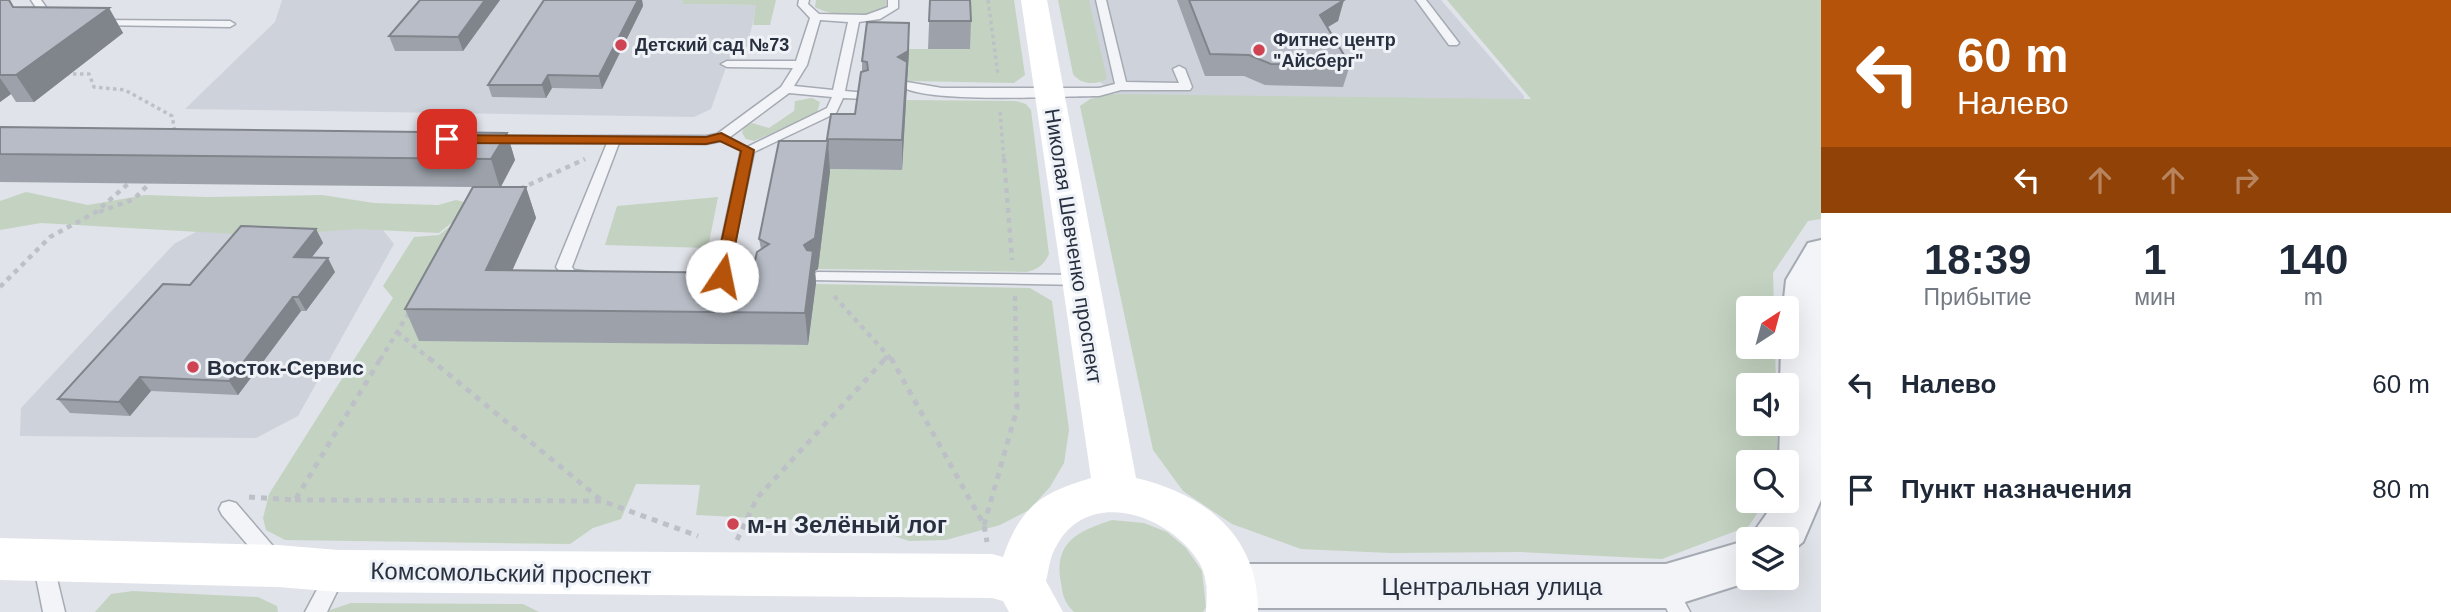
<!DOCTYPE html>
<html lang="ru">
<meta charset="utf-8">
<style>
:root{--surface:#fff;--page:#f2f2f3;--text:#1f2937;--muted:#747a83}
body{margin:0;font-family:Arial,sans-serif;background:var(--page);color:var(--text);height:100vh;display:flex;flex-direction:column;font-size:26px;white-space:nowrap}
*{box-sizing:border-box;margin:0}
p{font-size:23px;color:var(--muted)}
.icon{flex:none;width:38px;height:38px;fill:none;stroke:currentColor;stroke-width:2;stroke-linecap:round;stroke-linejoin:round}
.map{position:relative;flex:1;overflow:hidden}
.drawer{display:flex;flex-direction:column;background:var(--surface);width:630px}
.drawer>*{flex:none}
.top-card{background:#b45309;color:#fff;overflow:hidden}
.needle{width:46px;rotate:36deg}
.tools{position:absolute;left:1736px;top:296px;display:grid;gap:14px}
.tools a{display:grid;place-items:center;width:63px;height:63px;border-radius:7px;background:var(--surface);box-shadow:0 7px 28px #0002;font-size:35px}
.pin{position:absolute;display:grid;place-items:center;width:60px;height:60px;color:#fff;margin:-30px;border-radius:14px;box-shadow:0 4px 10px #0006}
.me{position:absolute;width:77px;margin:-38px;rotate:11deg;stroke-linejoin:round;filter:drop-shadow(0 0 5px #0008)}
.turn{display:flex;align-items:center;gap:24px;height:147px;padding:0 21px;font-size:32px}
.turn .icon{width:91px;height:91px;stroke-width:2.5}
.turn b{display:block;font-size:49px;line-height:60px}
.lanes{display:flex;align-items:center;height:66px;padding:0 21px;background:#0003;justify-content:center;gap:35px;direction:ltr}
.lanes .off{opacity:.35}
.eta{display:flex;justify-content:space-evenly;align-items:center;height:119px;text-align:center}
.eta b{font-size:42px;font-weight:700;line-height:49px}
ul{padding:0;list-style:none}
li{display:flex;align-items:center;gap:21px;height:105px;padding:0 21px}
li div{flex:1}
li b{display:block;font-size:26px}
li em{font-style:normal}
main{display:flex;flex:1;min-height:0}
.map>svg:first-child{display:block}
</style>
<main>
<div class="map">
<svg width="1821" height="612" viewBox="0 0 1821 612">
<rect width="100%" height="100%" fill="#e0e3e9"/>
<g fill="#ced2db">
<path d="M 282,0 L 683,0 L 682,4 L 757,5 L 747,47 L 729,59 L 711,109 L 694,117 L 185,109 L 275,22 Z"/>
<path d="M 1075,0 L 1441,0 L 1524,96 L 1524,104 L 1122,98 L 1093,77 Z"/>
<path d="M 379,225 L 394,244 L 298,416 L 256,438 L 20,436 L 21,408 L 174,244 L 205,227 Z"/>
</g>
<g fill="#c4d3c1">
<path d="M 683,0 L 776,0 L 770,25 L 753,25 L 756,5 L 682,4 Z"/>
<path d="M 816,0 L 886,0 L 886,6 C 872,19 832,17 815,7 Z"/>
<path d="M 968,0 L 1014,0 L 1025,75 L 1014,83 L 908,81 L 908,49 L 970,49 Z"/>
<path d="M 1058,0 L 1089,0 L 1107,79 C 1096,85 1081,85 1073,74 Z"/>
<path d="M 1447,0 L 1821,0 L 1821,219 L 1808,221 L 1773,273 L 1774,308 L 1748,308 L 1748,346 L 1775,347 L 1776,385 L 1748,385 L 1748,424 L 1777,424 L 1778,462 L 1748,462 L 1748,500 L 1765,501 L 1749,526 L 1662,559 L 1521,552 L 1390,553 L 1301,549 L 1232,524 L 1183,491 L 1153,450 L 1080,106 L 1090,99 L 1111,94 L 1531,99 Z"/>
<path d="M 812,98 L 820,102 L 817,113 L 754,141 L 746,139 L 742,133 L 744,127 L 752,123 L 769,128 L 794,111 L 795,101 Z"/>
<path d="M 906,100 L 1016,101 L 1026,104 L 1031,110 L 1049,254 C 1044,265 1038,269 1027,272 L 818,269 L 829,169 L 902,170 Z"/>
<path d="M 26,192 L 88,205 L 145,195 L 207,197 L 322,195 L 374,203 L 438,205 L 456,200 L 472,204 C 464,217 451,222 439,233 L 356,229 L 268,236 L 41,223 L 0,230 L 0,201 Z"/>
<path d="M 718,197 L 708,248 L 605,245 L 617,206 Z"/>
<path d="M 454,223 L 420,340 L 808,345 L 816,284 L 1030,288 L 1052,301 L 1069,430 L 1064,463 L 1050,487 L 1029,510 L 1000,525 L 946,540 L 909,541 L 855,523 L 696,515 L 700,485 L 636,484 L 621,519 L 593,528 L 570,544 L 285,540 L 266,530 L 263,518 L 269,494 L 393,298 L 383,286 L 414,237 L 439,235 Z"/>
<path d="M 1112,520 L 1144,523 L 1167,532 L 1186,548 L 1202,571 L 1206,607 L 1203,612 L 1074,612 C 1064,602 1063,596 1061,583 C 1053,542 1078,531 1112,520 Z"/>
<path d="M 133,591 L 258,597 L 277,606 L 278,612 L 95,612 L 111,594 Z"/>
<path d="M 351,603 L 523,604 L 539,612 L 324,612 Z"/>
</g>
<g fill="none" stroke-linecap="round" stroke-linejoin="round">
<defs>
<g id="service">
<path d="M 31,0 L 41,0 L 53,17 L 59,19 L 59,23 L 45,21 Z"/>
<path d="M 799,0 L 809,0 L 808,4 L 819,14 L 866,15 L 888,7 L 888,0 L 898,0 L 898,8 L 880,19 L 859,22 L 845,91 L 866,93 L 866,99 L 843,98 L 836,113 L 754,152 L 727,279 L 717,279 L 714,276 L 741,150 L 827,108 L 832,97 L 789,93 L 726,140 L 706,144 L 619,143 L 572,267 L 574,270 L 590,272 L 593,275 L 585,280 L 565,278 L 556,267 L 607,143 L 489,143 L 483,139 L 484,136 L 706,136 L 717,134 L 781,87 L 793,68 L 727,67 L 721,64 L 727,61 L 796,61 L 810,18 L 798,5 ZM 820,20 L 848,22 L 833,90 L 794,86 L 807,65 Z"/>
<path d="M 1096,0 L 1106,0 L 1126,82 L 1179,83 L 1173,69 L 1179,66 L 1185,69 L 1192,87 L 1190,90 L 1121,90 L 1099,96 C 1063,96 924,104 901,86 L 907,82 L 942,88 L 1099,88 L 1115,84 Z"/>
<path d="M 1416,0 L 1426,0 L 1459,43 L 1457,45 L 1449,45 Z"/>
<path d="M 98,20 L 230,21 L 235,24 L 230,27 L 94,25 L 93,23 Z"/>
<path d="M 817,272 L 1081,275 L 1089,280 L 1081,285 L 812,280 L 809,277 Z"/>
<path d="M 229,501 L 236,503 L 279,553 L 282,559 L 279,565 L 272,568 L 265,565 L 222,515 L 219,509 L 222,503 Z"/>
<path d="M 43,553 L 50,556 L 53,562 L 65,612 L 43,612 L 33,562 L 36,556 Z"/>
<path d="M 336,564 L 343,567 L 346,573 L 327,612 L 305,612 L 329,567 Z"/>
<path d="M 1666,577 L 1673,580 L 1690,612 L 1668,612 L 1656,586 L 1659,580 Z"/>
</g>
<g id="tertiary">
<path d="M 1821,240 L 1821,500 L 1803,542 L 1787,555 L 1787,539 L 1750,539 C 1757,525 1768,515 1774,500 L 1787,500 L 1787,462 L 1779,462 L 1780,424 L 1787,424 L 1787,385 L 1780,385 L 1781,346 L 1787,346 L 1787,308 L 1783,308 L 1786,280 L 1808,243 Z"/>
<path d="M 1748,540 L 1748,578 L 1761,578 L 1666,608 L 1233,608 L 1215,602 L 1208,586 L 1215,570 L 1233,564 L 1666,564 Z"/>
</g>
</defs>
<use href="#service" stroke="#a5aab3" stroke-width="3"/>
<use href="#tertiary" stroke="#a5aab3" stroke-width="4"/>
<g stroke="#bdc1c7" stroke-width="3.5" stroke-dasharray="3.5 3.5" stroke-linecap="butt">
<path d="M 988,0 L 998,75"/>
<path d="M 66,74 L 89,74 L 94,87 L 125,90 L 172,116 L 175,132"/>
<path d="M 1000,112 L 1004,160"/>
</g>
<g stroke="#bdc1c7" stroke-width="4.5" stroke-dasharray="5 5" stroke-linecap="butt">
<path d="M 1004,158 L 1012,260"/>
<path d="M 520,189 L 585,159"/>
<path d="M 99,212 L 134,199 L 149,184"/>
<path d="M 0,287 L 50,237 L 96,212 L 129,183"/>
<path d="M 834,296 L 892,360"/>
<path d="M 1015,296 L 1016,360"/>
<path d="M 397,332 L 431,360"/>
<path d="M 380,360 L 410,311"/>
<path d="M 884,360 L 889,355"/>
</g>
<g stroke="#bdc1c7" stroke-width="5" stroke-dasharray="6 6" stroke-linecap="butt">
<path d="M 429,358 L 601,500"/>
<path d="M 891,358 L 984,525 L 987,542"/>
<path d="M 249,497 L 295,500 L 381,358"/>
<path d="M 295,500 L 602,501 L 698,536"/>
<path d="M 984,525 L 1017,409 L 1016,358"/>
<path d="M 737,540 L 757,498 L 886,358"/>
</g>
<use href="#service" fill="#f2f4f7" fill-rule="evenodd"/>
<use href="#tertiary" fill="#f2f4f7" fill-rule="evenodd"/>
<path fill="#fff" fill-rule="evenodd" d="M 1021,0 L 1047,0 L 1136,478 C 1205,494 1259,536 1258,612 L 1206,612 C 1207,595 1208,580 1200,564 C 1172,516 1090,486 1057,545 C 1050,555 1049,569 1046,581 L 1063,612 L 1009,612 L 1003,601 L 992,598 L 338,592 L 278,587 L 0,580 L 0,538 L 278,545 L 338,550 L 992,554 L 1003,557 C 1021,506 1041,493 1091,478 Z"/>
</g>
<g fill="#9da2aa">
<path d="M 0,0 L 13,7 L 109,8 L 123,33 L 34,102 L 16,102 L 11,94 L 0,102 Z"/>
<path d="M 500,0 L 463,51 L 395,51 L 389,36 Z"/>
<path d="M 544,0 L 642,0 L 643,6 L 602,89 L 552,88 L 546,98 L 492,97 L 488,85 Z"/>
<path d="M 930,0 L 971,21 L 970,49 L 928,49 Z"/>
<path d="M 1177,0 L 1343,0 L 1338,21 L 1328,27 L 1350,65 L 1343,87 L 1265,85 L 1244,76 L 1205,76 Z"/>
<path d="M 909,23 L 909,51 L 902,170 L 830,169 L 818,269 L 815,271 L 816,283 L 808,345 L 419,341 L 405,309 L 472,187 L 0,182 L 0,127 L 507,133 L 515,160 L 501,187 L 526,187 L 536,218 L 512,270 L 752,273 L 761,249 L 759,239 L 827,141 L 827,139 L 855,114 L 862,72 L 862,61 Z"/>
<path d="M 316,229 L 323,243 L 311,258 L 335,272 L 306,311 L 301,311 L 238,395 L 151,391 L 130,416 L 70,413 L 58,399 L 190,285 Z"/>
</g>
<g fill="#80848b">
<path d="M 485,0 L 500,0 L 463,51 L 458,37 Z"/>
<path d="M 638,0 L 642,0 L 643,6 L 602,89 L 599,76 Z"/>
<path d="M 1344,0 L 1338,21 L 1314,35 L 1320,15 Z"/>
<path d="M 109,8 L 123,33 L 34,102 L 16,75 Z"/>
<path d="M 909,23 L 909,51 L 902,170 L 902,140 L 898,57 Z"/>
<path d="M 548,75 L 552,88 L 546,98 L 542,85 Z"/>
<path d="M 0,78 L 11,94 L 0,102 Z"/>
<path d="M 507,133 L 515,160 L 500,188 L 491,159 Z"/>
<path d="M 828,141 L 830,172 L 818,269 L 815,271 L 816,283 L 808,345 L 805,313 L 804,245 Z"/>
<path d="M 526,187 L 536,218 L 498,302 L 486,270 Z"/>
<path d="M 316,229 L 323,243 L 301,271 L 294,257 Z"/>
<path d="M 328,258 L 335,272 L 306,311 L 298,297 Z"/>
<path d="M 293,297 L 301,311 L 238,395 L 229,381 Z"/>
<path d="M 140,377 L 151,391 L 130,416 L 119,402 Z"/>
</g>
<g fill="#b7bcc6" stroke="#80848b" stroke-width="2">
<path d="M 0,0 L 9,0 L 13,7 L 109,8 L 16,75 L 0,75 Z"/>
<path d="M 420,0 L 485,0 L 458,37 L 389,36 Z"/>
<path d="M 544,0 L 638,0 L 599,76 L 548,75 L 542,85 L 488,85 Z"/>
<path d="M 930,0 L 970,0 L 971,21 L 929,21 Z"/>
<path d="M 1189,0 L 1344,0 L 1320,15 L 1350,65 L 1271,64 L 1249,55 L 1210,54 Z"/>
<path d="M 867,22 L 909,23 L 908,51 L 898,57 L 907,62 L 902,140 L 827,139 L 831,114 L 855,114 L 861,72 L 868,70 L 867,62 L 862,61 Z"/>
<path d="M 0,127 L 507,133 L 491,159 L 0,154 Z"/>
<path d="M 779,141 L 828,141 L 815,238 L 804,245 L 807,250 L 813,251 L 805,313 L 405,309 L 473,187 L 526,187 L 486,270 L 752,273 L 757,252 L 769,244 L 759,239 Z"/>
<path d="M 241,226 L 316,229 L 294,257 L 328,258 L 298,297 L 293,297 L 229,381 L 140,377 L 119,402 L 58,399 L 163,284 L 190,285 Z"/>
</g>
<path fill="#b45309" stroke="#753606" stroke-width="2" d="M 721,133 L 754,150 L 729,276 L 722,281 L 714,276 L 741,151 L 720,141 L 706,144 L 447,143 L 440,139 L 447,135 L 706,137 Z"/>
<g fill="#ce4452" stroke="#eff2f6" stroke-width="2.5">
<circle cx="621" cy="45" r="7"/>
<circle cx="1259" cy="50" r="7"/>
<circle cx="193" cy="367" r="7"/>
<circle cx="733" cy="524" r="7"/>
</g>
<g text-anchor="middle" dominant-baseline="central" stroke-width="6" stroke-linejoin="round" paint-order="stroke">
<g font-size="18" font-weight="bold" fill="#283040" stroke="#eff2f6" text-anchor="start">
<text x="1273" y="40">Фитнес центр<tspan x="1273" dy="21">"Айсберг"</tspan></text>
<text x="635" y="45">Детский сад №73</text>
</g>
<g font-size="21" fill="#283040" stroke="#eff2f6">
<text transform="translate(1074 246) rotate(81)">Николая Шевченко проспект</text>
</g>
<g font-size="21" font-weight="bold" fill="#283040" stroke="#eff2f6" text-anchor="start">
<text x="207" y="367">Восток-Сервис</text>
</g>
<g font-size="24" font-weight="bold" fill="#283040" stroke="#eff2f6" text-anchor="start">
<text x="747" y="524">м-н Зелёный лог</text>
</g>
<g font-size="24" fill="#283040" stroke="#eff2f6">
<text transform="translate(511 573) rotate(1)">Комсомольский проспект</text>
<text x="1492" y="586">Центральная улица</text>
</g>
</g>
</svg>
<div class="tools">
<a><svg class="needle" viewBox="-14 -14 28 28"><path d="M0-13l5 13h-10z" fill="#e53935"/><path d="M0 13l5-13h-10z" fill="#747a83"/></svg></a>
<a><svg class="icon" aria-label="sound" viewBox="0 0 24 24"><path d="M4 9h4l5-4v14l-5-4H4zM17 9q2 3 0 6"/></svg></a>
<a><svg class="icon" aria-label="search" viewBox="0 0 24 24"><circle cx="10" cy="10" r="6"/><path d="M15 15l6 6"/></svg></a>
<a><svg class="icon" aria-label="layers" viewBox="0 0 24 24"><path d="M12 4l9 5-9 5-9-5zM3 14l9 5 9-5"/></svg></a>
</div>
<div class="pin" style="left:447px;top:139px;background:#d93025"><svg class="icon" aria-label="arrive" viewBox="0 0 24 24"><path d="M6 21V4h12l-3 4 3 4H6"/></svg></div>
<svg class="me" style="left:722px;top:276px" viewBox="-20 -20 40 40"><circle r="19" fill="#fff"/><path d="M0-13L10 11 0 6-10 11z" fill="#b45309"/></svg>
</div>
<section class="drawer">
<div class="top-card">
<div class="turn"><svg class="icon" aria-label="left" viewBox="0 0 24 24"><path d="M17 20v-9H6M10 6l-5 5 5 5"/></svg><div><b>60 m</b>Налево</div></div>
<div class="lanes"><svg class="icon" aria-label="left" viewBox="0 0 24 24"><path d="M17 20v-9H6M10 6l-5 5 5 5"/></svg><svg class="icon off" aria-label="ahead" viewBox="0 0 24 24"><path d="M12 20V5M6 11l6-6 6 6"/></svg><svg class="icon off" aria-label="ahead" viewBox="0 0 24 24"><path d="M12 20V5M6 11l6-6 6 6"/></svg><svg class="icon off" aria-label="right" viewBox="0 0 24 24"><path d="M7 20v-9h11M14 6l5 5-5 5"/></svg></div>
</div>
<div class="eta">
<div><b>18:39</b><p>Прибытие</p></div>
<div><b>1</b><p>мин</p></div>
<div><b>140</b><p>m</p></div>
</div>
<ul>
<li><svg class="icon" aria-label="left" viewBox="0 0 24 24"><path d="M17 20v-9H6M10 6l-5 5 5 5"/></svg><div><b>Налево</b></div><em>60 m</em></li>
<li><svg class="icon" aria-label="arrive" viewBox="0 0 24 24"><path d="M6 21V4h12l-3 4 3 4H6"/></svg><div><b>Пункт назначения</b></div><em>80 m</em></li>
</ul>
</section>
</main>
